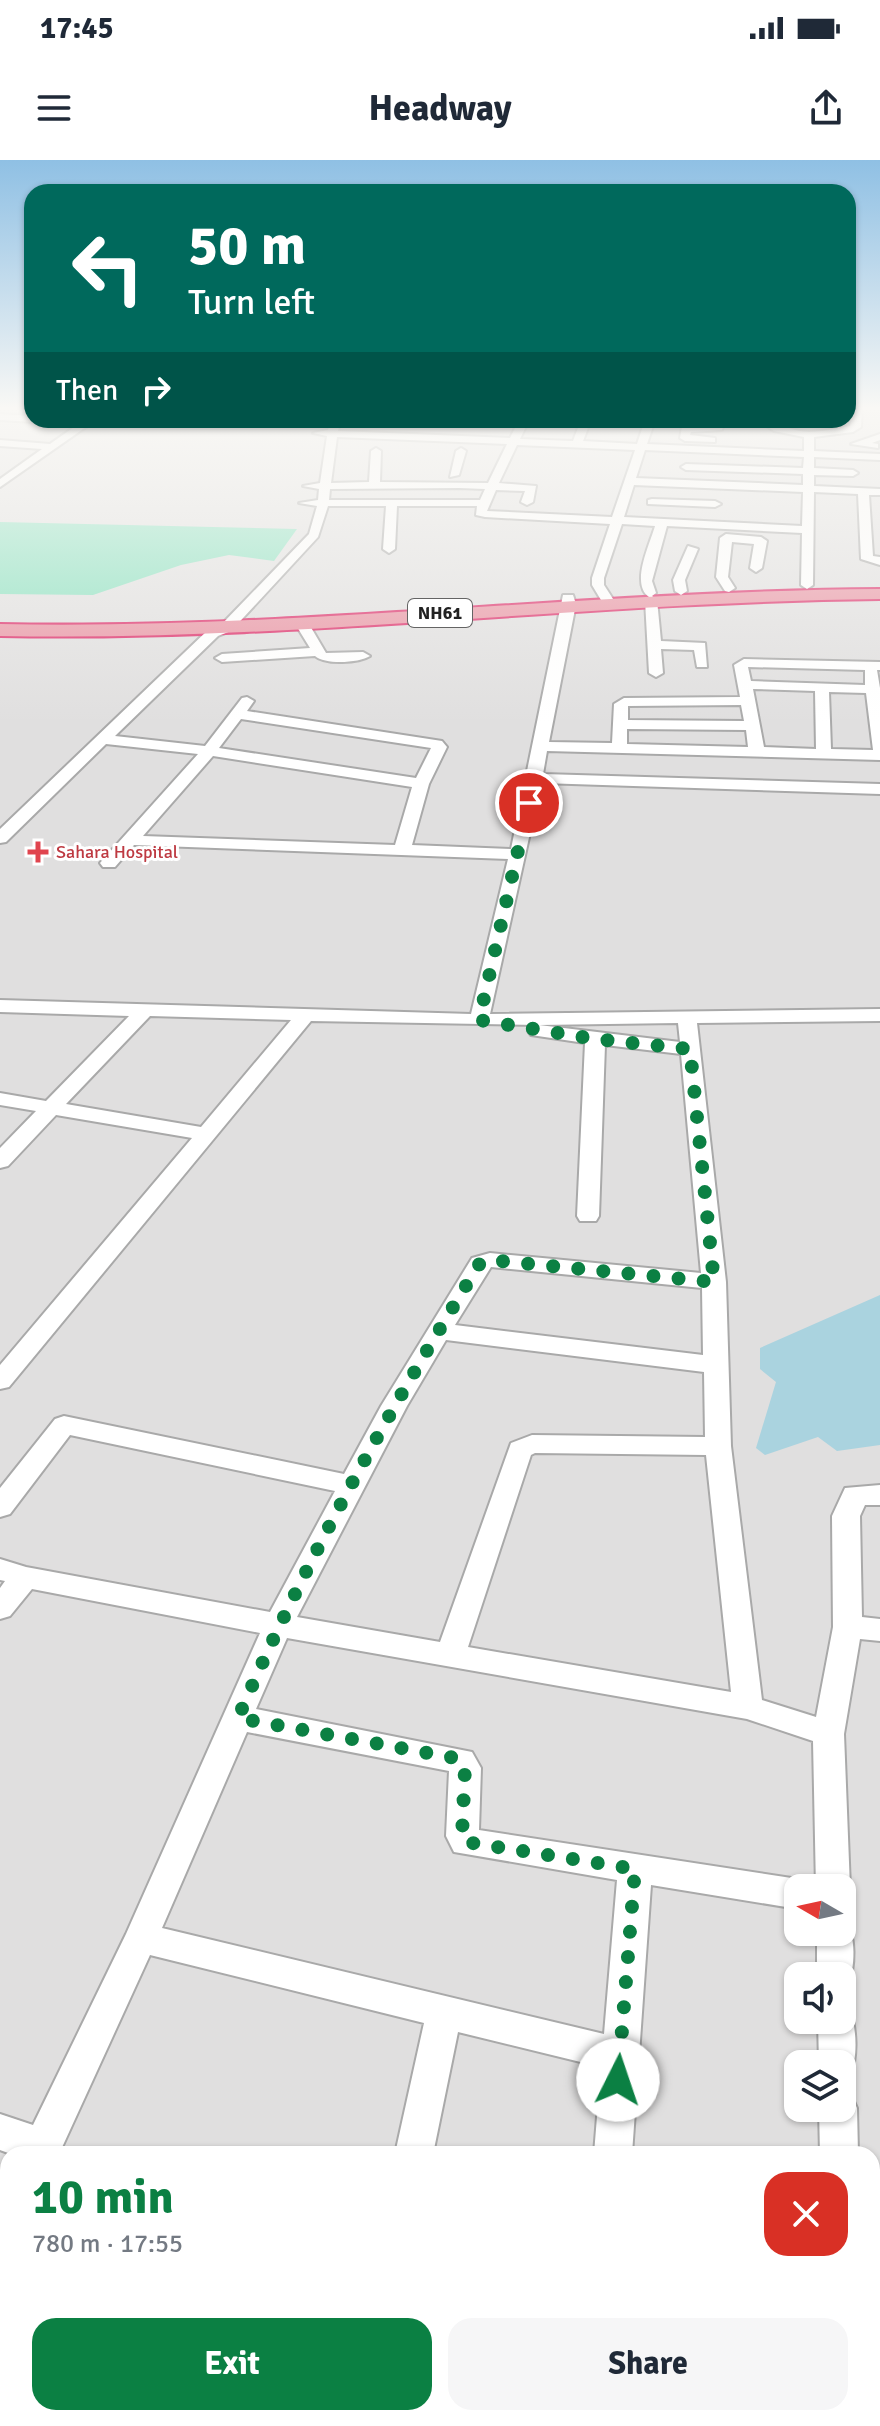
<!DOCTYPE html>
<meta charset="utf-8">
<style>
:root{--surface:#fff;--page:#f6f6f7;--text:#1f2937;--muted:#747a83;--accent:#0b8043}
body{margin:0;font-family:Signika,sans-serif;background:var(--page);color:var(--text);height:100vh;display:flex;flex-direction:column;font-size:30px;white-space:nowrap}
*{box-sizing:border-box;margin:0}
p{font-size:26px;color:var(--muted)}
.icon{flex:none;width:44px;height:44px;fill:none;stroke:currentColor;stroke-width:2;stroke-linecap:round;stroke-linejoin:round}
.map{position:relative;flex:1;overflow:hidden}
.panel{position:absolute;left:0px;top:1986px;width:880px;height:280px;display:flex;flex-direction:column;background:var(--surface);border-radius:24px 24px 0 0;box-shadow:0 2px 6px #0004}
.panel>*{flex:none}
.hud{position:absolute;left:24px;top:24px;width:832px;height:244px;border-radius:24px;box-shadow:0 2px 6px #0004;background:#00695c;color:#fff;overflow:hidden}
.needle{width:52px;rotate:279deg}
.fabs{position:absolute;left:784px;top:1714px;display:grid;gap:16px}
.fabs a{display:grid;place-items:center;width:72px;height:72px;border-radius:16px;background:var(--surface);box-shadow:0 2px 6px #0004;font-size:40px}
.pin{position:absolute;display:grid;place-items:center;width:68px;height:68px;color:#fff;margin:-34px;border:4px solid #fff;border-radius:50%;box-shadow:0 2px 8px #0007}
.me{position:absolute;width:88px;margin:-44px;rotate:4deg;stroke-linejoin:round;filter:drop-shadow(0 0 6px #0008)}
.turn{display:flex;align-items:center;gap:28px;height:168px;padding:0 32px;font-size:36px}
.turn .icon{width:104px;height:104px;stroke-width:2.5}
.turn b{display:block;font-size:56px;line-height:68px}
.then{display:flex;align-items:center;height:76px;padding:0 32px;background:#0003;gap:16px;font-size:30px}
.round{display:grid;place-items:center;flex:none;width:84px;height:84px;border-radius:24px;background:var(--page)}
.head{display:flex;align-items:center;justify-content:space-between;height:136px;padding:0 32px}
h1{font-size:48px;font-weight:700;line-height:60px;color:var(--accent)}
.cta{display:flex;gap:16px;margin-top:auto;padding:16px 32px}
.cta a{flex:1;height:92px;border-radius:24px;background:var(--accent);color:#fff;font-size:32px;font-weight:700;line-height:92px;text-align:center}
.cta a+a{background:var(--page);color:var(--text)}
.status{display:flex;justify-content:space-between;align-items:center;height:56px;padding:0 40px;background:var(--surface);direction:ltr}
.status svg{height:22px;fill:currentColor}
header{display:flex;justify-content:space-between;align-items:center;height:104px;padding:0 32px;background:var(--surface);font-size:36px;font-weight:700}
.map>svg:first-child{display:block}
</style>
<div class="status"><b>17:45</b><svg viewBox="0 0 49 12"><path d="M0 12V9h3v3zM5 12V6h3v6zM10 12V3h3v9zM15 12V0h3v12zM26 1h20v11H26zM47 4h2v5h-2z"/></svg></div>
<header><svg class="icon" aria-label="menu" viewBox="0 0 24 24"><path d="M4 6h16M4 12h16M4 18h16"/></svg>Headway<svg class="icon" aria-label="share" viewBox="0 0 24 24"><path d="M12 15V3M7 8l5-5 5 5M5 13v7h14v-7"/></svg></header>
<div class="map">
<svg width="880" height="2266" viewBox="0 0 880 2266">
<rect width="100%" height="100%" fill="#f2efe9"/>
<path fill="#e0dfdf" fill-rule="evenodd" d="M 0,247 L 32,247 L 32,260 L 848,260 L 848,247 L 880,247 L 880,2266 L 0,2266 ZM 798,1728 L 842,1728 L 842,1772 L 798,1772 ZM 798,1816 L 842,1816 L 842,1860 L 798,1860 ZM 798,1904 L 842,1904 L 842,1948 L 798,1948 ZM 8,1994 L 872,1994 L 872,2258 L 8,2258 Z"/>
<path fill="#88e0be" d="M 0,362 L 297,369 L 274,401 L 229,395 L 181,405 L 93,435 L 0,434 Z"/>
<path fill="#aad3df" d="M 880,1135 L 880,1285 L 837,1291 L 818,1277 L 765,1295 L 756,1288 L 776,1222 L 760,1209 L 760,1188 Z"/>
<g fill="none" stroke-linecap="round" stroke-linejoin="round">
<defs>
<g id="minor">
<path d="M 852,247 L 862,247 L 861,267 L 853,272 L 814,277 L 814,291 L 880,294 L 880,300 L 814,297 L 814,308 L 853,310 L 858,313 L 853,316 L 814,315 L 814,326 L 880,329 L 880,335 L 869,335 L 873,396 L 880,397 L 880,405 L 861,399 L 858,334 L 814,332 L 813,425 L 807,429 L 801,425 L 802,373 L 667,366 L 652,421 L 656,433 L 652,436 L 657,440 L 661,481 L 705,483 L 707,507 L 697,507 L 694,490 L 661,489 L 663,513 L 656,517 L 649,513 L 645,440 L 649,437 C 630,424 650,384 655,366 L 622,364 L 604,418 L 604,425 L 615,442 L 609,446 L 604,445 L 592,425 L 592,418 L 610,364 L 485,357 L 476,355 L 477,346 L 397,346 L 395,389 L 389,393 L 383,389 L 386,346 L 328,346 L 318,377 L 231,471 L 218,476 L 115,576 L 205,586 L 242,538 L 247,537 L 254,541 L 247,551 L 442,581 L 447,587 L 429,624 L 412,685 L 511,689 L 563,435 L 573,435 L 576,444 L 549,582 L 612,583 L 614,544 L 624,538 L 740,537 L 734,505 L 744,499 L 880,502 L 880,510 L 877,510 L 880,528 L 880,600 L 547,591 L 543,614 L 880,624 L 880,634 L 541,623 L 490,854 L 880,849 L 880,861 L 697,863 L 726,1122 L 731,1286 L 762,1540 L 816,1557 L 833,1467 L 832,1356 L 845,1328 L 880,1325 L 880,1345 L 865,1345 L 860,1356 L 862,1457 L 880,1459 L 880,1481 L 860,1479 L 844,1574 L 850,1728 L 845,1738 L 842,1739 L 842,1728 L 816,1728 L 813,1581 L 747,1559 L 287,1478 L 256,1549 L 472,1592 L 481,1608 L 479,1670 L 798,1719 L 810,1724 L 812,1728 L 798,1728 L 798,1749 L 651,1725 L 632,1994 L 594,1994 L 601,1907 L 458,1872 L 433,1994 L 395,1994 L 424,1863 L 150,1795 L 59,1994 L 11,1994 L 0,1990 L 0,1954 L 33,1965 L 126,1774 L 260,1473 L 32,1429 L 10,1456 L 0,1459 L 0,1428 L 5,1421 L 0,1420 L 0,1399 L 26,1407 L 270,1452 L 335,1331 L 70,1275 L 10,1354 L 0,1357 L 0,1328 L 55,1259 L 64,1256 L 344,1314 L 381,1246 L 472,1098 L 490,1093 L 701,1113 L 681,894 L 605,885 L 599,1056 L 596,1061 L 580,1061 L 577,1056 L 585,883 L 531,875 L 528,871 L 538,865 L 311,861 L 9,1227 L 0,1229 L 0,1205 L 192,978 L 56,955 L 8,1006 L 0,1008 L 0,988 L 36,951 L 0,945 L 0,933 L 46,941 L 129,856 L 0,852 L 0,840 L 471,854 L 508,699 L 134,685 L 115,707 L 103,707 L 100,703 L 198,594 L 106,584 L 6,682 L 0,683 L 0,669 L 208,470 L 221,465 L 309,374 L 317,346 L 299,343 L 318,340 L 319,329 L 303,326 L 320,323 L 327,276 L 313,273 L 328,270 L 331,260 L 341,260 L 338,271 L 510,278 L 519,260 L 529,260 L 520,279 L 573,281 L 581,260 L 591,260 L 583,281 L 637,284 L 645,260 L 655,260 L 647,284 L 804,291 L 804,277 L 774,271 L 757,260 C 775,260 791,272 809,272 C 822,272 837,268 850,266 ZM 337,277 L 507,284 L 488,323 L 380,322 L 381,291 L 376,288 L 371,291 L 369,322 L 331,323 ZM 517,285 L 635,290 L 612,357 L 487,351 L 496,330 L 525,331 L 521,342 L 527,345 L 533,342 L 536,326 L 499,323 ZM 645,290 L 804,297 L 803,308 L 686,304 L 681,307 L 686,310 L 803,314 L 803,325 L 636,318 ZM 634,325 L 803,332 L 802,366 L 624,357 ZM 459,328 L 485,329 L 480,340 L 329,340 L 330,329 ZM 748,507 L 865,510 L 865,525 L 751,521 ZM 753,529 L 815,531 L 816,589 L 764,587 ZM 829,532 L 866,533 L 873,590 L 831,589 ZM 741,545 L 744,561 L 628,560 L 628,546 ZM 241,559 L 431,588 L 416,618 L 219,588 ZM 627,569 L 746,570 L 748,587 L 627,584 ZM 213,596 L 412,627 L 395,685 L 143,676 ZM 150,856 L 291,860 L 201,967 L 66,944 ZM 678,863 L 680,882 L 539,865 ZM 491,1107 L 702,1128 L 703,1195 L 455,1165 ZM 446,1180 L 704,1212 L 705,1277 L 532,1275 L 511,1283 L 440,1482 L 297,1457 L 407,1246 ZM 535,1293 L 706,1295 L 731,1532 L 468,1487 L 531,1295 ZM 247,1572 L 449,1611 L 446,1676 L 454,1692 L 617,1720 L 604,1874 L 162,1768 Z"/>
<path d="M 0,254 L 32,256 L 32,260 L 36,260 L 32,262 L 0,260 Z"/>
<path d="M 43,260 L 96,260 L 0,327 L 0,319 L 42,289 L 0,286 L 0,280 L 50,284 L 77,265 Z"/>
<path d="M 716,260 L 726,260 L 722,270 L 691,272 L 690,275 L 715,278 L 715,282 L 685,281 L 680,278 L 682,267 L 714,265 Z"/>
<path d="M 880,274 L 880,280 L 872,283 L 878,284 L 878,288 L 851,284 Z"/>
<path d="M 461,288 L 466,291 L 459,315 L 450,317 L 456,291 Z"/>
<path d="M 652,339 L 715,341 L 721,344 L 715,347 L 648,344 L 648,340 Z"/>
<path d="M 726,374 L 761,377 L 767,381 L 762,408 L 756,412 L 750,408 L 754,384 L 732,382 L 728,417 L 735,428 L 729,432 L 725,431 L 716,417 L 720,378 Z"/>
<path d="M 688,386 L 698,389 L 685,420 L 687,431 L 681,435 L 675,431 L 673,420 Z"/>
<path d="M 301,458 L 306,459 L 326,493 L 363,492 L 370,496 C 359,503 325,505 315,496 L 222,502 L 215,498 L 222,494 L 310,488 L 294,462 Z"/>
<path d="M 842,1760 C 858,1771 855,1811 847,1827 L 842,1829 L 842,1816 L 817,1816 L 817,1772 L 842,1772 Z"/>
<path d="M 842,1846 L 849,1848 C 857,1868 858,1897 850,1916 L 842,1919 L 842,1904 L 819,1904 L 818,1860 L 842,1860 Z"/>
<path d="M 842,1932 L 851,1935 L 857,1948 L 858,1994 L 820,1994 L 819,1948 L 842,1948 Z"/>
<path d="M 8,2032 L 8,2082 L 0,2086 L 0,2035 Z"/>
<path d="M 338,2258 L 380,2258 L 379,2266 L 337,2266 Z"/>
<rect x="574" y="2258" width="42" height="8"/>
<rect x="829" y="2258" width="42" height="8"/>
</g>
<path id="highway" d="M 880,429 L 880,439 C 586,442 294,482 0,476 L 0,464 C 294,470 586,431 880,429 Z"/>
</defs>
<use href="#minor" stroke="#a9a9a9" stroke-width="4"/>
<use href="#highway" stroke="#dc2a67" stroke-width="4"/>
<use href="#minor" fill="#fff" fill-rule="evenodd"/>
<use href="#highway" fill="#e892a2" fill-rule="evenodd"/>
</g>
<linearGradient id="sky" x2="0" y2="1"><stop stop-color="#8fc0e4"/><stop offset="0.44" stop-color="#f9f8f5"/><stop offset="1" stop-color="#f9f8f5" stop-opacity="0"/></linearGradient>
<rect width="880" height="564" fill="url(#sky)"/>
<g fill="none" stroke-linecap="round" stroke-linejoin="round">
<path stroke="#0b8043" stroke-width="14" stroke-dasharray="0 25.2" d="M 529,643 L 479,860 L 595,879 L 690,889 L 714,1122 L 490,1100 L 480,1103 C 389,1250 306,1400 238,1558 L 455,1598 L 465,1608 L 462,1676 L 466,1682 L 635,1709 L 618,1920"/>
</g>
<path fill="#e0444e" stroke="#fff" stroke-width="3" d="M34 680h8v8h8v8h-8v8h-8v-8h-8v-8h8z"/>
<g text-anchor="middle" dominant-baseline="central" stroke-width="6" stroke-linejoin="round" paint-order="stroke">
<rect fill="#fff" stroke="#646464" stroke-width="2" x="408" y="439" width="64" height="28" rx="6"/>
<g font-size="18" font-weight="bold" fill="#222">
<text x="440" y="453">NH61</text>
</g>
<g font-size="18" fill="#be3a42" stroke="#fff" text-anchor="start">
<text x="56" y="692">Sahara Hospital</text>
</g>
</g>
</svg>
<div class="fabs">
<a><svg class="needle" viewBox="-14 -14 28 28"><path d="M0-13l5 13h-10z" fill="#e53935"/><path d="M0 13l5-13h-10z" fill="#747a83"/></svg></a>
<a><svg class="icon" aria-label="sound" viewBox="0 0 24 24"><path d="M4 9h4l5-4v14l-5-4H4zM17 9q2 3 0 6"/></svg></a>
<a><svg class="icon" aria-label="layers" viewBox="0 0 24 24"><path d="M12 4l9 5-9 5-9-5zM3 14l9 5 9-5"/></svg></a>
</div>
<div class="pin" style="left:529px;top:643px;background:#d93025"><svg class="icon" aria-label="arrive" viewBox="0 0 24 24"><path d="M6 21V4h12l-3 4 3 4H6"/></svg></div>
<svg class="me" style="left:618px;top:1920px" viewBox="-20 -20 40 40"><circle r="19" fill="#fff"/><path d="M0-13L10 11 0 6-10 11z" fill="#0b8043"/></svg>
<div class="hud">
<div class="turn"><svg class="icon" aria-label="left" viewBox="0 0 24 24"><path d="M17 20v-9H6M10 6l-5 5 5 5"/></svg><div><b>50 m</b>Turn left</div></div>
<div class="then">Then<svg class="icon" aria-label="right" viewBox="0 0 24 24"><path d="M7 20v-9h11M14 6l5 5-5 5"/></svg></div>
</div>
<section class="panel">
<div class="head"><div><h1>10 min</h1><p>780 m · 17:55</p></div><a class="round" style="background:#d93025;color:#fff"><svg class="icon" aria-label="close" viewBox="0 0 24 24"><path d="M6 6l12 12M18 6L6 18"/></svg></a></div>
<div class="cta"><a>Exit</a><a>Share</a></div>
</section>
</div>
